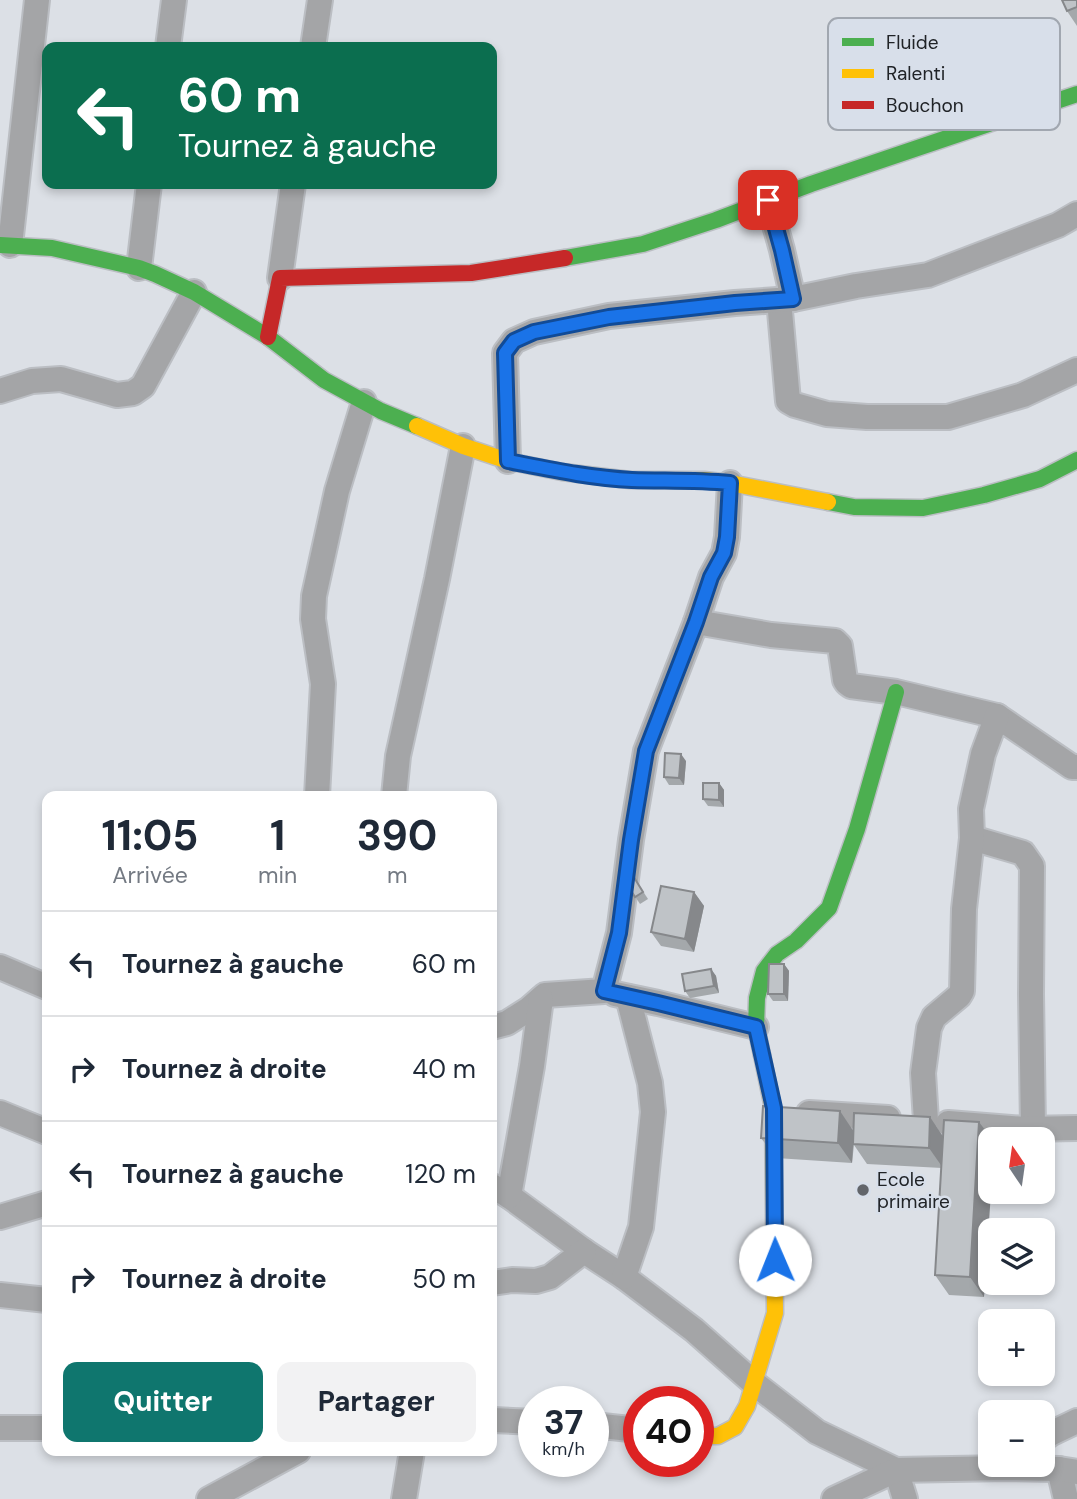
<!DOCTYPE html>
<html lang="fr">
<meta charset="utf-8">
<style>
:root{--surface:#fff;--page:#f2f2f3;--text:#1f2937;--muted:#747a83;--line:#e0e1e3;--accent:#0f766e}
body{margin:0;font-family:"DM Sans",sans-serif;background:var(--page);color:var(--text);height:100vh;display:flex;flex-direction:column;font-size:26px;white-space:nowrap}
*{box-sizing:border-box;margin:0}
p{font-size:23px;color:var(--muted)}
.icon{flex:none;width:38px;height:38px;fill:none;stroke:currentColor;stroke-width:2;stroke-linecap:round;stroke-linejoin:round}
.map{position:relative;flex:1;overflow:hidden}
.panel{position:absolute;left:42px;top:791px;width:455px;height:665px;display:flex;flex-direction:column;background:var(--surface);border-radius:14px;box-shadow:0 4px 10px #0003}
.panel>*{flex:none}
.top-card{position:absolute;left:42px;top:42px;width:455px;height:147px;border-radius:14px;box-shadow:0 4px 10px #0003;background:#0b6e4f;color:#fff;overflow:hidden}
.needle{width:46px;rotate:347deg}
.buttons{position:absolute;left:978px;top:1127px;display:grid;gap:14px}
.buttons a{display:grid;place-items:center;width:77px;height:77px;border-radius:14px;background:var(--surface);box-shadow:0 4px 10px #0003;font-size:35px}
.speed{position:absolute;left:518px;top:1386px;display:flex;gap:14px;font-size:35px;font-weight:700;text-align:center}
.speed>*{display:grid;place-content:center;width:91px;height:91px;border-radius:50%;background:var(--surface);box-shadow:0 4px 10px #0003;line-height:1}
.speed small{font-size:18px;font-weight:400}
.speed .limit{border:10px solid #d22;background:#fff;color:#111}
.pin{position:absolute;display:grid;place-items:center;width:60px;height:60px;color:#fff;margin:-30px;border-radius:14px;box-shadow:0 4px 10px #0006}
.me{position:absolute;width:77px;margin:-38px;rotate:359deg;stroke-linejoin:round;filter:drop-shadow(0 0 5px #0008)}
.turn{display:flex;align-items:center;gap:24px;height:147px;padding:0 21px;font-size:32px}
.turn .icon{width:91px;height:91px;stroke-width:2.5}
.turn b{display:block;font-size:49px;line-height:60px}
.eta{display:flex;justify-content:space-evenly;align-items:center;height:119px;text-align:center}
.eta b{font-size:42px;font-weight:700;line-height:49px}
.cta{display:flex;gap:14px;margin-top:auto;padding:14px 21px}
.cta a{flex:1;height:80px;border-radius:14px;background:var(--accent);color:#fff;font-size:28px;font-weight:700;line-height:80px;text-align:center}
.cta a+a{background:var(--page);color:var(--text)}
ul{padding:0;list-style:none}
li{display:flex;align-items:center;gap:21px;height:105px;padding:0 21px;border-top:2px solid var(--line)}
li div{flex:1}
li b{display:block;font-size:26px}
li em{font-style:normal}
.map>svg:first-child{display:block}
</style>
<div class="map">
<svg width="1077" height="1499" viewBox="0 0 1077 1499">
<rect width="100%" height="100%" fill="#dce0e6"/>
<g fill="none" stroke-linecap="round" stroke-linejoin="round">
<defs>
<g id="street">
<path d="M 168,47 L 174,0"/>
<path d="M 313,47 L 320,0"/>
<path d="M 768,200 L 782,250 L 793,299"/>
<path d="M 10,245 L 37,0"/>
<path d="M 139,268 L 149,184"/>
<path d="M 280,278 L 293,184"/>
<path d="M 779,300 L 788,401 L 795,405 L 827,414 L 867,417 L 948,417 L 1023,395 L 1077,370"/>
<path d="M 0,391 L 32,381 L 61,379 L 117,395 L 133,393 L 143,386 L 194,292"/>
<path d="M 508,461 L 505,353 L 514,341 L 534,332 L 609,316 L 735,303 L 793,299 L 856,286 L 928,275 L 1058,225 L 1077,214"/>
<path d="M 730,483 L 727,537 L 724,553 L 711,577 L 696,622 L 771,635 L 835,641 L 840,646 L 845,680 L 847,683 L 851,686 L 896,692 L 997,716 L 1072,767 L 1077,767"/>
<path d="M 317,796 L 323,684 L 313,619 L 314,596 L 337,491 L 364,402"/>
<path d="M 394,796 L 398,756 L 437,579 L 463,446"/>
<path d="M 972,838 L 1023,853 L 1032,866 L 1031,994 L 1033,1129"/>
<path d="M 0,967 L 47,987"/>
<path d="M 615,994 L 658,1003 L 756,1027"/>
<path d="M 492,1027 L 507,1023 L 529,1009 L 545,995 L 604,991 L 619,933 L 631,840 L 646,751 L 696,622"/>
<path d="M 0,1113 L 47,1132"/>
<path d="M 809,1113 L 888,1118"/>
<path d="M 926,1121 L 923,1073 L 929,1028 L 934,1017 L 959,996 L 962,991 L 964,909 L 972,838 L 971,809 L 983,754 L 997,716"/>
<path d="M 948,1123 L 1025,1129 L 1077,1128"/>
<path d="M 492,1186 L 509,1196 L 584,1251 L 624,1277 L 694,1330 L 755,1384 L 817,1432 L 896,1470 L 905,1499"/>
<path d="M 509,1196 L 532,1066 L 541,999"/>
<path d="M 0,1217 L 47,1203"/>
<path d="M 624,1277 L 641,1227 L 653,1112 L 650,1083 L 628,997"/>
<path d="M 492,1283 L 512,1280 L 536,1281 L 550,1277 L 584,1251"/>
<path d="M 0,1295 L 47,1300"/>
<path d="M 492,1420 L 534,1422"/>
<path d="M 593,1425 L 639,1430"/>
<path d="M 0,1428 L 47,1428"/>
<path d="M 1043,1439 L 1050,1434 L 1077,1421"/>
<path d="M 1059,1469 L 1066,1499"/>
<path d="M 209,1499 L 298,1451"/>
<path d="M 404,1499 L 412,1451"/>
<path d="M 834,1499 L 896,1470 L 1007,1468 L 1059,1469 L 1077,1472"/>
</g>
<g id="fast">
<path d="M 0,245 L 52,248 L 139,268 L 155,274 L 194,292 L 268,337 L 324,380 L 381,411 L 417,426"/>
<path d="M 565,258 L 643,244 L 716,220 L 811,184 L 1077,94"/>
<path d="M 828,502 L 854,507 L 923,508 L 984,495 L 1040,479 L 1077,460"/>
<path d="M 762,1055 L 756,1027 L 757,998 L 764,971 L 777,954 L 796,941 L 829,908 L 857,829 L 896,692"/>
</g>
<g id="slow">
<path d="M 417,426 L 463,446 L 508,461 L 562,472 L 630,480 L 704,480 L 730,483 L 828,502"/>
<path d="M 698,1436 L 718,1436 L 735,1427 L 747,1406 L 775,1313 L 773,1108 L 762,1055"/>
</g>
<path id="jam" d="M 268,337 L 280,278 L 471,273 L 565,258"/>
</defs>
<use href="#street" stroke="#bbbec3" stroke-width="28"/>
<use href="#fast" stroke="#bbbec3" stroke-width="19"/>
<use href="#slow" stroke="#bbbec3" stroke-width="19"/>
<use href="#jam" stroke="#bbbec3" stroke-width="19"/>
<use href="#street" stroke="#a4a5a7" stroke-width="24"/>
<use href="#fast" stroke="#4caf50" stroke-width="16"/>
<use href="#slow" stroke="#ffc107" stroke-width="16"/>
<use href="#jam" stroke="#c62828" stroke-width="16"/>
</g>
<g fill="#a4a8ab">
<path d="M 1077,0 L 1077,26 L 1067,11 Z"/>
<path d="M 992,31 L 997,38 L 1003,54 L 978,64 L 973,57 Z"/>
<path d="M 995,67 L 1000,75 L 1006,90 L 989,96 L 984,89 Z"/>
<path d="M 686,761 L 684,785 L 669,785 L 664,777 Z"/>
<path d="M 719,783 L 724,790 L 724,807 L 708,806 L 703,799 Z"/>
<path d="M 635,879 L 648,899 L 640,904 L 627,884 Z"/>
<path d="M 694,892 L 704,906 L 694,952 L 661,946 L 651,932 Z"/>
<path d="M 784,964 L 789,971 L 788,1001 L 773,1001 L 768,994 Z"/>
<path d="M 711,969 L 716,976 L 719,993 L 690,998 L 685,991 Z"/>
<path d="M 979,1122 L 992,1139 L 990,1139 L 984,1297 L 949,1295 L 935,1275 L 942,1168 L 867,1164 L 854,1145 L 852,1163 L 776,1158 L 761,1138 L 853,1130 L 943,1136 Z"/>
</g>
<g fill="#86888b">
<path d="M 992,31 L 997,38 L 1003,54 L 998,46 Z"/>
<path d="M 995,67 L 1000,75 L 1006,90 L 1001,83 Z"/>
<path d="M 681,754 L 686,761 L 684,785 L 679,778 Z"/>
<path d="M 719,783 L 724,790 L 724,807 L 719,800 Z"/>
<path d="M 694,892 L 704,906 L 694,952 L 685,939 Z"/>
<path d="M 784,964 L 789,971 L 788,1001 L 784,994 Z"/>
<path d="M 711,969 L 716,976 L 719,993 L 714,986 Z"/>
<path d="M 840,1111 L 854,1132 L 852,1163 L 838,1143 Z"/>
<path d="M 930,1117 L 944,1138 L 943,1168 L 929,1148 Z"/>
<path d="M 979,1122 L 992,1139 L 990,1139 L 991,1192 L 984,1297 L 970,1277 Z"/>
</g>
<g fill="#bfc3c7" stroke="#86888b" stroke-width="2">
<path d="M 1062,0 L 1077,0 L 1077,7 L 1067,11 Z"/>
<path d="M 665,753 L 681,754 L 679,778 L 664,777 Z"/>
<path d="M 703,783 L 719,783 L 719,800 L 703,799 Z"/>
<path d="M 635,879 L 643,892 L 635,897 L 627,884 Z"/>
<path d="M 661,886 L 694,892 L 685,939 L 651,932 Z"/>
<path d="M 769,964 L 784,964 L 784,994 L 768,994 Z"/>
<path d="M 711,969 L 714,986 L 685,991 L 682,974 Z"/>
<path d="M 763,1106 L 840,1111 L 838,1143 L 761,1138 Z"/>
<path d="M 854,1113 L 930,1117 L 929,1148 L 853,1144 Z"/>
<path d="M 944,1120 L 979,1122 L 970,1277 L 935,1275 Z"/>
</g>
<g fill="none" stroke-linecap="round" stroke-linejoin="round">
<defs>
<path id="route" d="M 768,200 L 782,250 L 793,299 L 735,303 L 609,317 L 534,332 L 514,341 L 505,353 L 508,461 C 549,469 590,478 632,480 C 665,481 697,480 730,483 L 727,537 L 724,553 L 711,577 L 696,622 L 646,751 L 631,840 L 619,933 L 604,991 L 658,1003 L 756,1027 L 774,1108 L 775,1260"/>
</defs>
<use href="#route" stroke="#114b97" stroke-width="18"/>
<use href="#route" stroke="#1a73e8" stroke-width="12"/>
</g>
<circle fill="#62656a" stroke="#d8dfea" stroke-width="2.5" cx="863" cy="1190" r="7"/>
<g text-anchor="middle" dominant-baseline="central" stroke-width="5" stroke-linejoin="round" paint-order="stroke">
<g font-size="19" fill="#202327" stroke="#d8dfea" text-anchor="start">
<text x="877" y="1179">Ecole<tspan x="877" dy="22">primaire</tspan></text>
</g>
</g>
<rect x="828" y="18" width="232" height="112" rx="10" fill="#d8dfea" stroke="#a1a7b0" stroke-width="2"/>
<rect x="842" y="38" width="32" height="8" fill="#4caf50"/>
<rect x="842" y="69" width="32" height="9" fill="#ffc107"/>
<rect x="842" y="101" width="32" height="8" fill="#c62828"/>
<g font-size="19" fill="#202327">
<text x="886" y="49">Fluide</text>
<text x="886" y="80">Ralenti</text>
<text x="886" y="112">Bouchon</text>
</g>
</svg>
<div class="buttons">
<a><svg class="needle" viewBox="-14 -14 28 28"><path d="M0-13l5 13h-10z" fill="#e53935"/><path d="M0 13l5-13h-10z" fill="#747a83"/></svg></a>
<a><svg class="icon" aria-label="layers" viewBox="0 0 24 24"><path d="M12 4l9 5-9 5-9-5zM3 14l9 5 9-5"/></svg></a>
<a>+</a>
<a>−</a>
</div>
<div class="speed"><div>37<small>km/h</small></div><div class="limit">40</div></div>
<div class="pin" style="left:768px;top:200px;background:#d93025"><svg class="icon" aria-label="arrive" viewBox="0 0 24 24"><path d="M6 21V4h12l-3 4 3 4H6"/></svg></div>
<svg class="me" style="left:775px;top:1260px" viewBox="-20 -20 40 40"><circle r="19" fill="#fff"/><path d="M0-13L10 11 0 6-10 11z" fill="#1a73e8"/></svg>
<div class="top-card">
<div class="turn"><svg class="icon" aria-label="left" viewBox="0 0 24 24"><path d="M17 20v-9H6M10 6l-5 5 5 5"/></svg><div><b>60 m</b>Tournez à gauche</div></div>
</div>
<section class="panel">
<div class="eta">
<div><b>11:05</b><p>Arrivée</p></div>
<div><b>1</b><p>min</p></div>
<div><b>390</b><p>m</p></div>
</div>
<ul>
<li><svg class="icon" aria-label="left" viewBox="0 0 24 24"><path d="M17 20v-9H6M10 6l-5 5 5 5"/></svg><div><b>Tournez à gauche</b></div><em>60 m</em></li>
<li><svg class="icon" aria-label="right" viewBox="0 0 24 24"><path d="M7 20v-9h11M14 6l5 5-5 5"/></svg><div><b>Tournez à droite</b></div><em>40 m</em></li>
<li><svg class="icon" aria-label="left" viewBox="0 0 24 24"><path d="M17 20v-9H6M10 6l-5 5 5 5"/></svg><div><b>Tournez à gauche</b></div><em>120 m</em></li>
<li><svg class="icon" aria-label="right" viewBox="0 0 24 24"><path d="M7 20v-9h11M14 6l5 5-5 5"/></svg><div><b>Tournez à droite</b></div><em>50 m</em></li>
</ul>
<div class="cta"><a>Quitter</a><a>Partager</a></div>
</section>
</div>
